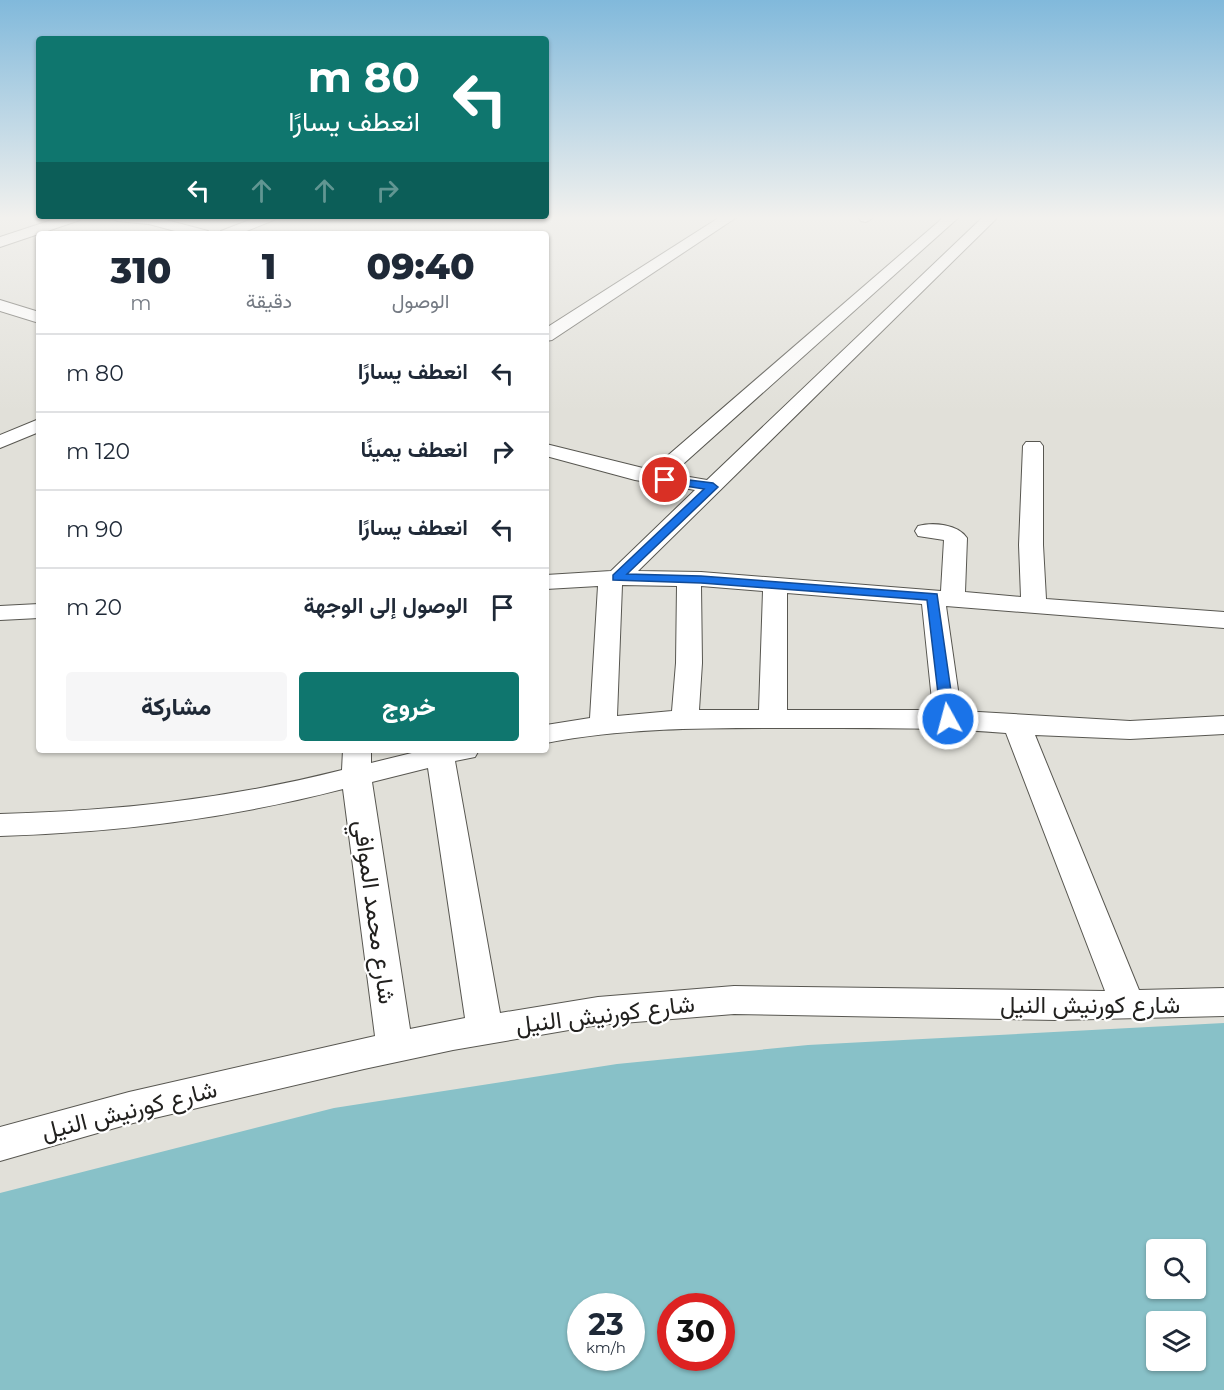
<!DOCTYPE html>
<html lang="ar">
<meta charset="utf-8">
<style>
:root{--surface:#fff;--page:#f6f6f7;--text:#1f2937;--muted:#747a83;--line:#e0e1e3;--accent:#0f766e}
body{margin:0;font-family:Montserrat,Vazirmatn,sans-serif;background:var(--page);color:var(--text);direction:rtl;height:100vh;display:flex;flex-direction:column;font-size:22px;white-space:nowrap}
*{box-sizing:border-box;margin:0}
p{font-size:20px;color:var(--muted)}
.icon{flex:none;width:33px;height:33px;fill:none;stroke:currentColor;stroke-width:2;stroke-linecap:round;stroke-linejoin:round}
.map{position:relative;flex:1;overflow:hidden;direction:ltr}
.panel{position:absolute;left:36px;top:231px;width:513px;height:522px;display:flex;flex-direction:column;background:var(--surface);border-radius:6px;box-shadow:0 2px 4px #0004;direction:rtl}
.panel>*{flex:none}
.top-card{position:absolute;left:36px;top:36px;width:513px;height:183px;border-radius:6px;box-shadow:0 2px 4px #0004;direction:rtl;background:#0f766e;color:#fff;overflow:hidden}
.tools{position:absolute;left:1146px;top:1239px;display:grid;gap:12px}
.tools a{display:grid;place-items:center;width:60px;height:60px;border-radius:6px;background:var(--surface);box-shadow:0 2px 4px #0004;font-size:30px}
.speed{position:absolute;left:567px;top:1293px;display:flex;gap:12px;font-size:30px;font-weight:700;text-align:center}
.speed>*{display:grid;place-content:center;width:78px;height:78px;border-radius:50%;background:var(--surface);box-shadow:0 2px 4px #0004;line-height:1}
.speed small{font-size:15px;font-weight:400}
.speed .limit{border:9px solid #d22;background:#fff;color:#111}
.pin{position:absolute;display:grid;place-items:center;width:51px;height:51px;color:#fff;margin:-26px;border:3px solid #fff;border-radius:50%;box-shadow:0 2px 6px #0007}
.me{position:absolute;width:66px;margin:-33px;rotate:353deg;stroke-linejoin:round;filter:drop-shadow(0 0 4px #0008)}
.turn{display:flex;align-items:center;gap:21px;height:126px;padding:0 30px;font-size:27px}
.turn .icon{width:78px;height:78px;stroke-width:2.5}
.turn b{display:block;font-size:42px;line-height:51px}
.lanes{display:flex;align-items:center;height:57px;padding:0 30px;background:#0003;justify-content:center;gap:30px;direction:ltr}
.lanes .off{opacity:.35}
.eta{display:flex;justify-content:space-evenly;align-items:center;height:102px;text-align:center}
.eta b{font-size:36px;font-weight:800;line-height:42px}
.cta{display:flex;gap:12px;margin-top:auto;padding:12px 30px}
.cta a{flex:1;height:69px;border-radius:6px;background:var(--accent);color:#fff;font-size:24px;font-weight:800;line-height:69px;text-align:center}
.cta a+a{background:var(--page);color:var(--text)}
ul{padding:0;list-style:none}
li{display:flex;align-items:center;gap:18px;height:78px;padding:0 30px;border-top:2px solid var(--line)}
li div{flex:1}
li b{display:block;font-size:22px}
li em{font-style:normal}
.map>svg:first-child{display:block}
</style>
<div class="map">
<svg width="1224" height="1390" viewBox="0 0 1224 1390">
<rect width="100%" height="100%" fill="#e1e0d9"/>
<path fill="#88c1c8" fill-rule="evenodd" d="M 1224,1023 L 1224,1390 L 0,1390 L 0,1193 L 334,1108 L 617,1064 L 808,1045 ZM 1156,1250 L 1196,1250 L 1196,1288 L 1156,1288 ZM 580,1306 L 632,1306 L 632,1358 L 580,1358 ZM 670,1306 L 722,1306 L 722,1358 L 670,1358 ZM 1156,1322 L 1196,1322 L 1196,1360 L 1156,1360 Z"/>
<g fill="none" stroke-linecap="round" stroke-linejoin="round">
<defs>
<g id="minor">
<path d="M 61,217 L 82,217 L 80,220 L 0,247 L 0,237 Z"/>
<path d="M 110,217 L 155,217 L 208,231 L 210,234 L 186,234 L 149,224 L 117,221 Z"/>
<path d="M 257,217 L 276,217 L 274,220 L 239,234 L 219,234 L 221,231 Z"/>
<path d="M 720,217 L 737,217 L 552,340 L 546,341 L 546,328 Z"/>
<path d="M 858,217 L 872,217 L 873,218 L 866,222 L 861,221 Z"/>
<path d="M 944,217 L 959,217 L 672,474 L 707,480 L 983,217 L 998,217 L 638,571 L 701,572 L 941,591 L 944,540 L 918,536 L 915,531 L 918,526 C 933,522 958,524 967,538 L 965,592 L 1021,597 L 1019,545 L 1023,446 L 1026,442 L 1040,442 L 1043,446 L 1043,545 L 1046,599 L 1224,612 L 1224,628 L 946,606 L 961,711 L 1130,721 L 1224,716 L 1224,734 L 1130,739 L 1035,735 L 1139,990 L 1224,988 L 1224,1016 L 1056,1020 L 734,1014 L 598,1025 L 453,1050 L 364,1069 L 129,1124 L 0,1161 L 0,1127 L 129,1092 L 375,1036 L 343,789 C 227,819 120,832 0,836 L 0,814 C 118,811 227,799 342,770 L 343,750 L 371,750 L 371,763 L 424,750 L 479,750 L 475,757 L 455,761 L 500,1013 L 598,997 L 734,986 L 1105,991 L 1006,733 C 936,727 866,728 796,728 C 712,728 629,727 546,743 L 546,725 L 590,718 L 598,586 L 546,589 L 546,575 L 611,571 L 695,490 L 635,480 L 546,456 L 546,444 L 651,470 ZM 622,585 L 677,586 L 676,663 L 672,711 L 617,716 ZM 701,586 L 763,591 L 759,710 L 699,710 L 702,663 ZM 787,593 L 922,604 L 933,710 L 787,710 ZM 428,768 L 465,1018 L 410,1029 L 372,782 Z"/>
<path d="M 0,300 L 39,312 L 39,323 L 0,311 Z"/>
<path d="M 39,419 L 39,432 L 0,448 L 0,435 Z"/>
<path d="M 39,604 L 39,618 L 0,620 L 0,606 Z"/>
</g>
</defs>
<use href="#minor" stroke="#585751" stroke-width="2"/>
<use href="#minor" fill="#fff" fill-rule="evenodd"/>
</g>
<linearGradient id="sky" x2="0" y2="1"><stop stop-color="#81b9db"/><stop offset="0.53" stop-color="#f2f1ee"/><stop offset="1" stop-color="#f2f1ee" stop-opacity="0"/></linearGradient>
<rect width="1224" height="411" fill="url(#sky)"/>
<path fill="#1a73e8" stroke="#114b97" stroke-width="1.5" d="M 665,477 L 713,483 L 718,487 L 627,574 L 701,576 L 937,594 L 955,719 L 953,722 L 944,722 L 941,719 L 927,600 L 701,583 L 613,580 L 613,575 L 704,489 L 661,482 L 660,480 Z"/>
<g text-anchor="middle" dominant-baseline="central" stroke-width="4.5" stroke-linejoin="round" paint-order="stroke">
<g font-size="24" fill="#22211f" stroke="#fff">
<text transform="translate(375 912) rotate(82)">شارع محمد الموافي</text>
<text x="1090" y="1004">شارع كورنيش النيل</text>
<text transform="translate(605 1014) rotate(-7)">شارع كورنيش النيل</text>
<text transform="translate(129 1110) rotate(-14)">شارع كورنيش النيل</text>
</g>
</g>
</svg>
<div class="tools">
<a><svg class="icon" aria-label="search" viewBox="0 0 24 24"><circle cx="10" cy="10" r="6"/><path d="M15 15l6 6"/></svg></a>
<a><svg class="icon" aria-label="layers" viewBox="0 0 24 24"><path d="M12 4l9 5-9 5-9-5zM3 14l9 5 9-5"/></svg></a>
</div>
<div class="speed"><div>23<small>km/h</small></div><div class="limit">30</div></div>
<div class="pin" style="left:665px;top:480px;background:#d93025"><svg class="icon" aria-label="arrive" viewBox="0 0 24 24"><path d="M6 21V4h12l-3 4 3 4H6"/></svg></div>
<svg class="me" style="left:948px;top:719px" viewBox="-20 -20 40 40"><circle r="17" fill="#1a73e8" stroke="#fff" stroke-width="3"/><path d="M0-11L8 9 0 5-8 9z" fill="#fff"/></svg>
<div class="top-card">
<div class="turn"><svg class="icon" aria-label="left" viewBox="0 0 24 24"><path d="M17 20v-9H6M10 6l-5 5 5 5"/></svg><div><b>80 m</b>انعطف يسارًا</div></div>
<div class="lanes"><svg class="icon" aria-label="left" viewBox="0 0 24 24"><path d="M17 20v-9H6M10 6l-5 5 5 5"/></svg><svg class="icon off" aria-label="ahead" viewBox="0 0 24 24"><path d="M12 20V5M6 11l6-6 6 6"/></svg><svg class="icon off" aria-label="ahead" viewBox="0 0 24 24"><path d="M12 20V5M6 11l6-6 6 6"/></svg><svg class="icon off" aria-label="right" viewBox="0 0 24 24"><path d="M7 20v-9h11M14 6l5 5-5 5"/></svg></div>
</div>
<section class="panel">
<div class="eta">
<div><b>09:40</b><p>الوصول</p></div>
<div><b>1</b><p>دقيقة</p></div>
<div><b>310</b><p>m</p></div>
</div>
<ul>
<li><svg class="icon" aria-label="left" viewBox="0 0 24 24"><path d="M17 20v-9H6M10 6l-5 5 5 5"/></svg><div><b>انعطف يسارًا</b></div><em>80 m</em></li>
<li><svg class="icon" aria-label="right" viewBox="0 0 24 24"><path d="M7 20v-9h11M14 6l5 5-5 5"/></svg><div><b>انعطف يمينًا</b></div><em>120 m</em></li>
<li><svg class="icon" aria-label="left" viewBox="0 0 24 24"><path d="M17 20v-9H6M10 6l-5 5 5 5"/></svg><div><b>انعطف يسارًا</b></div><em>90 m</em></li>
<li><svg class="icon" aria-label="arrive" viewBox="0 0 24 24"><path d="M6 21V4h12l-3 4 3 4H6"/></svg><div><b>الوصول إلى الوجهة</b></div><em>20 m</em></li>
</ul>
<div class="cta"><a>خروج</a><a>مشاركة</a></div>
</section>
</div>
